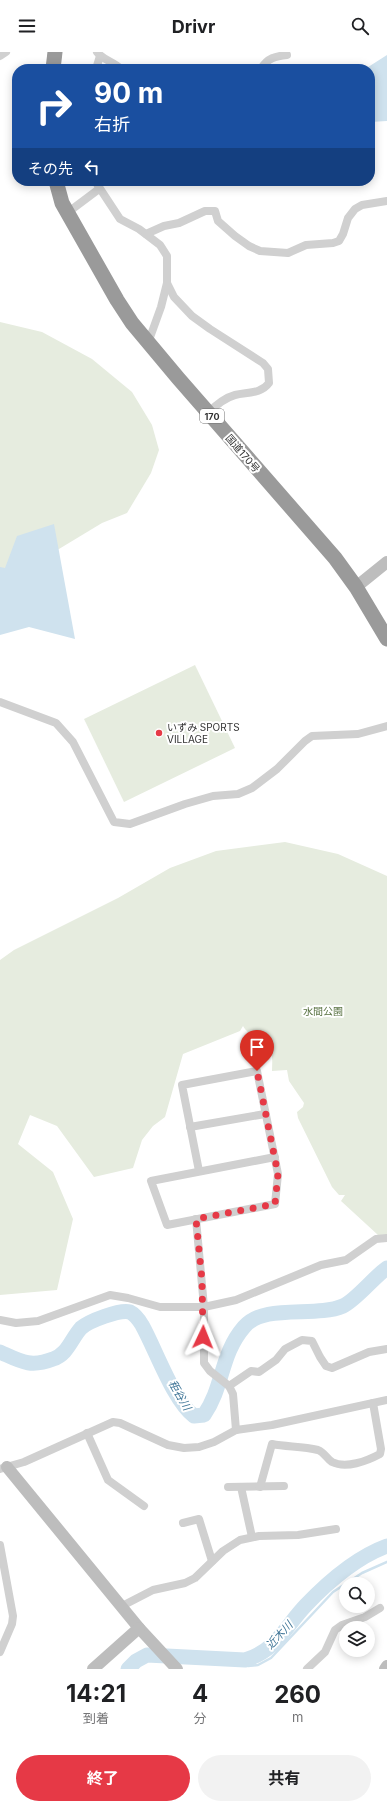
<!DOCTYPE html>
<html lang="ja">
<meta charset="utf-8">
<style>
:root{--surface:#fff;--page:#f2f2f2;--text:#202124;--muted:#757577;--accent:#e63946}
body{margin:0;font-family:Inter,"Noto Sans JP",sans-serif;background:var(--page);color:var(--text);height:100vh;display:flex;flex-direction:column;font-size:15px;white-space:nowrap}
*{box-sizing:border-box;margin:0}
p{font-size:13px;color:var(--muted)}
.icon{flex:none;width:22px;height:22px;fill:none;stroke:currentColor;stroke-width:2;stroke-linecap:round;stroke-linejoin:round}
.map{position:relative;height:1617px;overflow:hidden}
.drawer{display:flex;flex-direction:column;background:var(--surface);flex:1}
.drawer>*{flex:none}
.banner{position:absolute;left:12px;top:12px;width:363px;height:122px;border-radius:16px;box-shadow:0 2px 10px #0003;background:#1a4fa0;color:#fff;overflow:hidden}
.controls{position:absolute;left:339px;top:1525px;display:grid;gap:8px}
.controls a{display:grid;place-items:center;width:36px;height:36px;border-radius:50%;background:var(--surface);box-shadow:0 2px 10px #0003;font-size:20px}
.pin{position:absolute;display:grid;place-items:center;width:34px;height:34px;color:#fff;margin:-41px -17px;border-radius:50% 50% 50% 0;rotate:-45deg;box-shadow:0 0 4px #0007}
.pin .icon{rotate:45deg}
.me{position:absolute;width:44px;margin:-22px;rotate:2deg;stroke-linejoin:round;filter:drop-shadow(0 0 3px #0008)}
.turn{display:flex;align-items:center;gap:14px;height:84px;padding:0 16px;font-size:18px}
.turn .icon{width:52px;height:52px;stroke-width:2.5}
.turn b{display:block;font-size:28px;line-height:34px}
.then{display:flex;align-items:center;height:38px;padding:0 16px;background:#0003;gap:8px;font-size:15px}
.eta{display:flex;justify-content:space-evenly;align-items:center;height:68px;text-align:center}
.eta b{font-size:24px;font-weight:700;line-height:28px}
.action{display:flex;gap:8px;margin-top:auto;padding:8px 16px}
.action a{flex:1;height:46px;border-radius:24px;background:var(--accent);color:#fff;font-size:16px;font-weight:700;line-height:46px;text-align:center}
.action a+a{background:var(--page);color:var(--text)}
header{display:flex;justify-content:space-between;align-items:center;height:52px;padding:0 16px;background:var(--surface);font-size:18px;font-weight:700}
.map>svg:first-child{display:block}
</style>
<header><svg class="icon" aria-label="menu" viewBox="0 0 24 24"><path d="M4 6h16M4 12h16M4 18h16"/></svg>Drivr<svg class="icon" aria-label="search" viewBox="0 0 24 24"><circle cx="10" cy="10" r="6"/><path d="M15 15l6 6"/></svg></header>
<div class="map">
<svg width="387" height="1617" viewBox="0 0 387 1617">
<rect width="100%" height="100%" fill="#fff"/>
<g fill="#e6ecdf">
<path d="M 0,270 L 42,280 L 92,307 L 132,340 L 152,373 L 159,398 L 151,421 L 127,461 L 102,471 L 54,500 L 0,563 Z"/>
<path d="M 195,613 L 235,696 L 124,750 L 84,667 Z"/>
<path d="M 285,790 L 338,802 L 387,824 L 387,1183 L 378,1183 L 341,1149 L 345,1143 L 339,1143 L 332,1135 L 298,1066 L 297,1060 L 303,1055 L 304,1051 L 289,1029 L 287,1018 L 272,1019 C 272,1013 273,1006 271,1000 C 268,986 249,986 243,974 L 240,979 L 183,1002 L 165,1065 L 153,1074 L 142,1088 L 133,1116 L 94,1125 L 57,1074 L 30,1063 L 18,1092 L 53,1120 L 73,1167 L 57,1238 L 0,1243 L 0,908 L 14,898 L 118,846 L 170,816 L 216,799 Z"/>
</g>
<g fill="#cfe2ee">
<path d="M 387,3 L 387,69 L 370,70 L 370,17 L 365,17 Z"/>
<path d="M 54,472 L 75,587 L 29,575 L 0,583 L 0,515 L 5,516 L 17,484 Z"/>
</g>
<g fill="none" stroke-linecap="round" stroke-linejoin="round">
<path stroke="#cfe2ee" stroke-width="2.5" d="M 245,1608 L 248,1614 L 258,1613 L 271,1606 L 333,1540 L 362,1521 L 387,1510"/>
<g stroke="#cfe2ee" stroke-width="15">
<path d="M 0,1300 C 20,1309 30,1316 53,1307 C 68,1302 71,1287 81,1276 C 89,1269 120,1257 130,1260 C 136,1263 139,1268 142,1273 C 156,1298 173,1348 194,1364 L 204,1363 C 224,1334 220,1303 244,1275 C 264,1251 315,1266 343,1254 C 355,1249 375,1224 387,1216"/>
<path d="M 128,1617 L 136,1609 L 147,1603 L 245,1608 C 276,1599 285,1575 306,1553 C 327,1531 357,1505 387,1494"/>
</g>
<g stroke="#d0d0d0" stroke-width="8">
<path d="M 97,0 C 103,8 114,10 121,17"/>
<path d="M 0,4 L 6,0"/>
<path d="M 96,17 L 100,4"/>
<path d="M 261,17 C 267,6 276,4 287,3"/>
<path d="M 95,129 L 120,167 L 139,177 L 160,193 L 167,204 L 167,231 L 174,245 L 192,264 L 210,277 L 263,311 L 268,317 L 269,331 C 261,342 247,340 235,343 C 224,346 216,353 208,361"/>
<path d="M 67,161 L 99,137"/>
<path d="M 146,182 L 164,174 L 179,171 L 205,159 L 215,159 L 218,169 L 235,184 L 249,194 L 260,199 L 288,201 L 306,193 L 333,191 L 339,189 L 343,182 L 348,166 L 355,157 L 362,153 L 387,149"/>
<path d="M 148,291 L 161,255 L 167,231"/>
<path d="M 0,650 L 56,671 L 73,690 L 114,770 L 130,772 L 185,752 L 213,744 L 238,742 L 252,736 L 277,717 L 305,689 L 312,684 L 358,682 L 387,674"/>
<path d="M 190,1075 L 265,1062"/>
<path d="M 199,1119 L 182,1033 L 257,1019 L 278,1122 L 275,1152 L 167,1173 L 151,1129 L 275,1105"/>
<path d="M 196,1167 L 204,1255 L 204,1311 L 210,1319 L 229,1334 L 233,1342 L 236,1378"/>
<path d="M 0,1268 L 16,1271 L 38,1269 L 110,1243 L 128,1246 L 160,1255 L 204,1255 L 236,1248 L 321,1213 L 346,1208 L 376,1187 L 387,1186"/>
<path d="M 229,1334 L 251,1319 L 259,1320 L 276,1308 L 285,1297 L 302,1288 L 312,1289 L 320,1305 L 326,1314 L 332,1316 L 369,1300 L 387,1297"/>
<path d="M 87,1381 L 108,1428 L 144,1454"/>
<path d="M 0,1417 L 24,1410 L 113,1370 L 120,1371 L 168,1393 L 184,1396 L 199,1395 L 214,1390 L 236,1378 L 272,1373 L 387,1348"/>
<path d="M 228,1435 L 284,1434"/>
<path d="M 241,1435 L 252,1485"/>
<path d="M 260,1435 L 272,1392 C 287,1395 302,1394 318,1398 C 324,1400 327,1407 332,1410 C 346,1417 367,1409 380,1402 L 381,1397 L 373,1351"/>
<path d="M 183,1471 L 199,1467 L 212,1509"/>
<path d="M 0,1493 L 13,1564 L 12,1572 L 0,1600"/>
<path d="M 122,1554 L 153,1538 L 185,1531 L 195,1526 L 223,1499 L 240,1488 L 259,1484 L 298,1483 L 336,1477"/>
<path d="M 307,1617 L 325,1600 L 335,1578 L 342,1573 L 365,1565 L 380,1556"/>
</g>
<g stroke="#bdbdbd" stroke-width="12">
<path d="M 356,535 L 387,510"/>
<path d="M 7,1415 L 139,1576 L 177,1617"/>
<path d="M 93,1617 L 139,1576"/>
<path d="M 385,1617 L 387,1614"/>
</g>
<g stroke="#9a9a9a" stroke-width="15">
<path d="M 53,17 L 55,0"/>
<path d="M 56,129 L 62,151 L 117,248 L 132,271 L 178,326 L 335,506 L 356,535 L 387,587"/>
</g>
</g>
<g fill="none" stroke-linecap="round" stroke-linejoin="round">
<path stroke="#e63946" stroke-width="7" stroke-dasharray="0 12.6" d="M 203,1285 L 202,1228 L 196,1167 L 275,1152 L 278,1122 L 257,1019"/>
</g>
<circle fill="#e63946" stroke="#fff" stroke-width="1.5" cx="159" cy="681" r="4"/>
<g text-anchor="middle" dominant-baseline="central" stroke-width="4" stroke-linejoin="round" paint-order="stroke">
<rect fill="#fff" stroke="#707070" stroke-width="1" x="200" y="357" width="24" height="14" rx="3"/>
<g font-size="9" font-weight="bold" fill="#333">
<text x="212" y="364">170</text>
</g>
<g font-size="10" fill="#333" stroke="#fff">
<text transform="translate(243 401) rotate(49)">国道170号</text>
</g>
<g font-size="10" fill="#333" stroke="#fff" text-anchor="start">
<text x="167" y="675">いずみ SPORTS<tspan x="167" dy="12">VILLAGE</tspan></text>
</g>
<g font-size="10" fill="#56703f" stroke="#fff">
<text x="323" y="959">水間公園</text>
</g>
<g font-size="11" font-style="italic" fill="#3f7597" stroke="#fff">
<text transform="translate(180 1343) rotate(60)">秬谷川</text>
<text transform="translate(279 1583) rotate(-47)">近木川</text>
</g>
</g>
</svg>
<div class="controls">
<a><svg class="icon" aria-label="search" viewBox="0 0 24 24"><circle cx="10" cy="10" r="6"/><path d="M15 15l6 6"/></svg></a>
<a><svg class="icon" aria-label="layers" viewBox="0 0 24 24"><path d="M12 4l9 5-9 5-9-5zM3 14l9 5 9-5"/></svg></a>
</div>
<div class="pin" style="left:257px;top:1019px;background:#d93025"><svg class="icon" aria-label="arrive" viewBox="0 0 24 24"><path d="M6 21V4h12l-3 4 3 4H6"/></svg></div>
<svg class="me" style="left:203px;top:1285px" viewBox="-20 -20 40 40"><path d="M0-17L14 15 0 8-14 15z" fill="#e63946" stroke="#fff" stroke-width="4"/></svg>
<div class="banner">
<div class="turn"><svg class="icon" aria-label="right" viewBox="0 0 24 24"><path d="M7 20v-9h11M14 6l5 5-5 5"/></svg><div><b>90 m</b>右折</div></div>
<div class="then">その先<svg class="icon" aria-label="left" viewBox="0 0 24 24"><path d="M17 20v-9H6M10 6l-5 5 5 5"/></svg></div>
</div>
</div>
<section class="drawer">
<div class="eta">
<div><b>14:21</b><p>到着</p></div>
<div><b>4</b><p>分</p></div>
<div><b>260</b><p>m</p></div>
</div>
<div class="action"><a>終了</a><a>共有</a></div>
</section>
